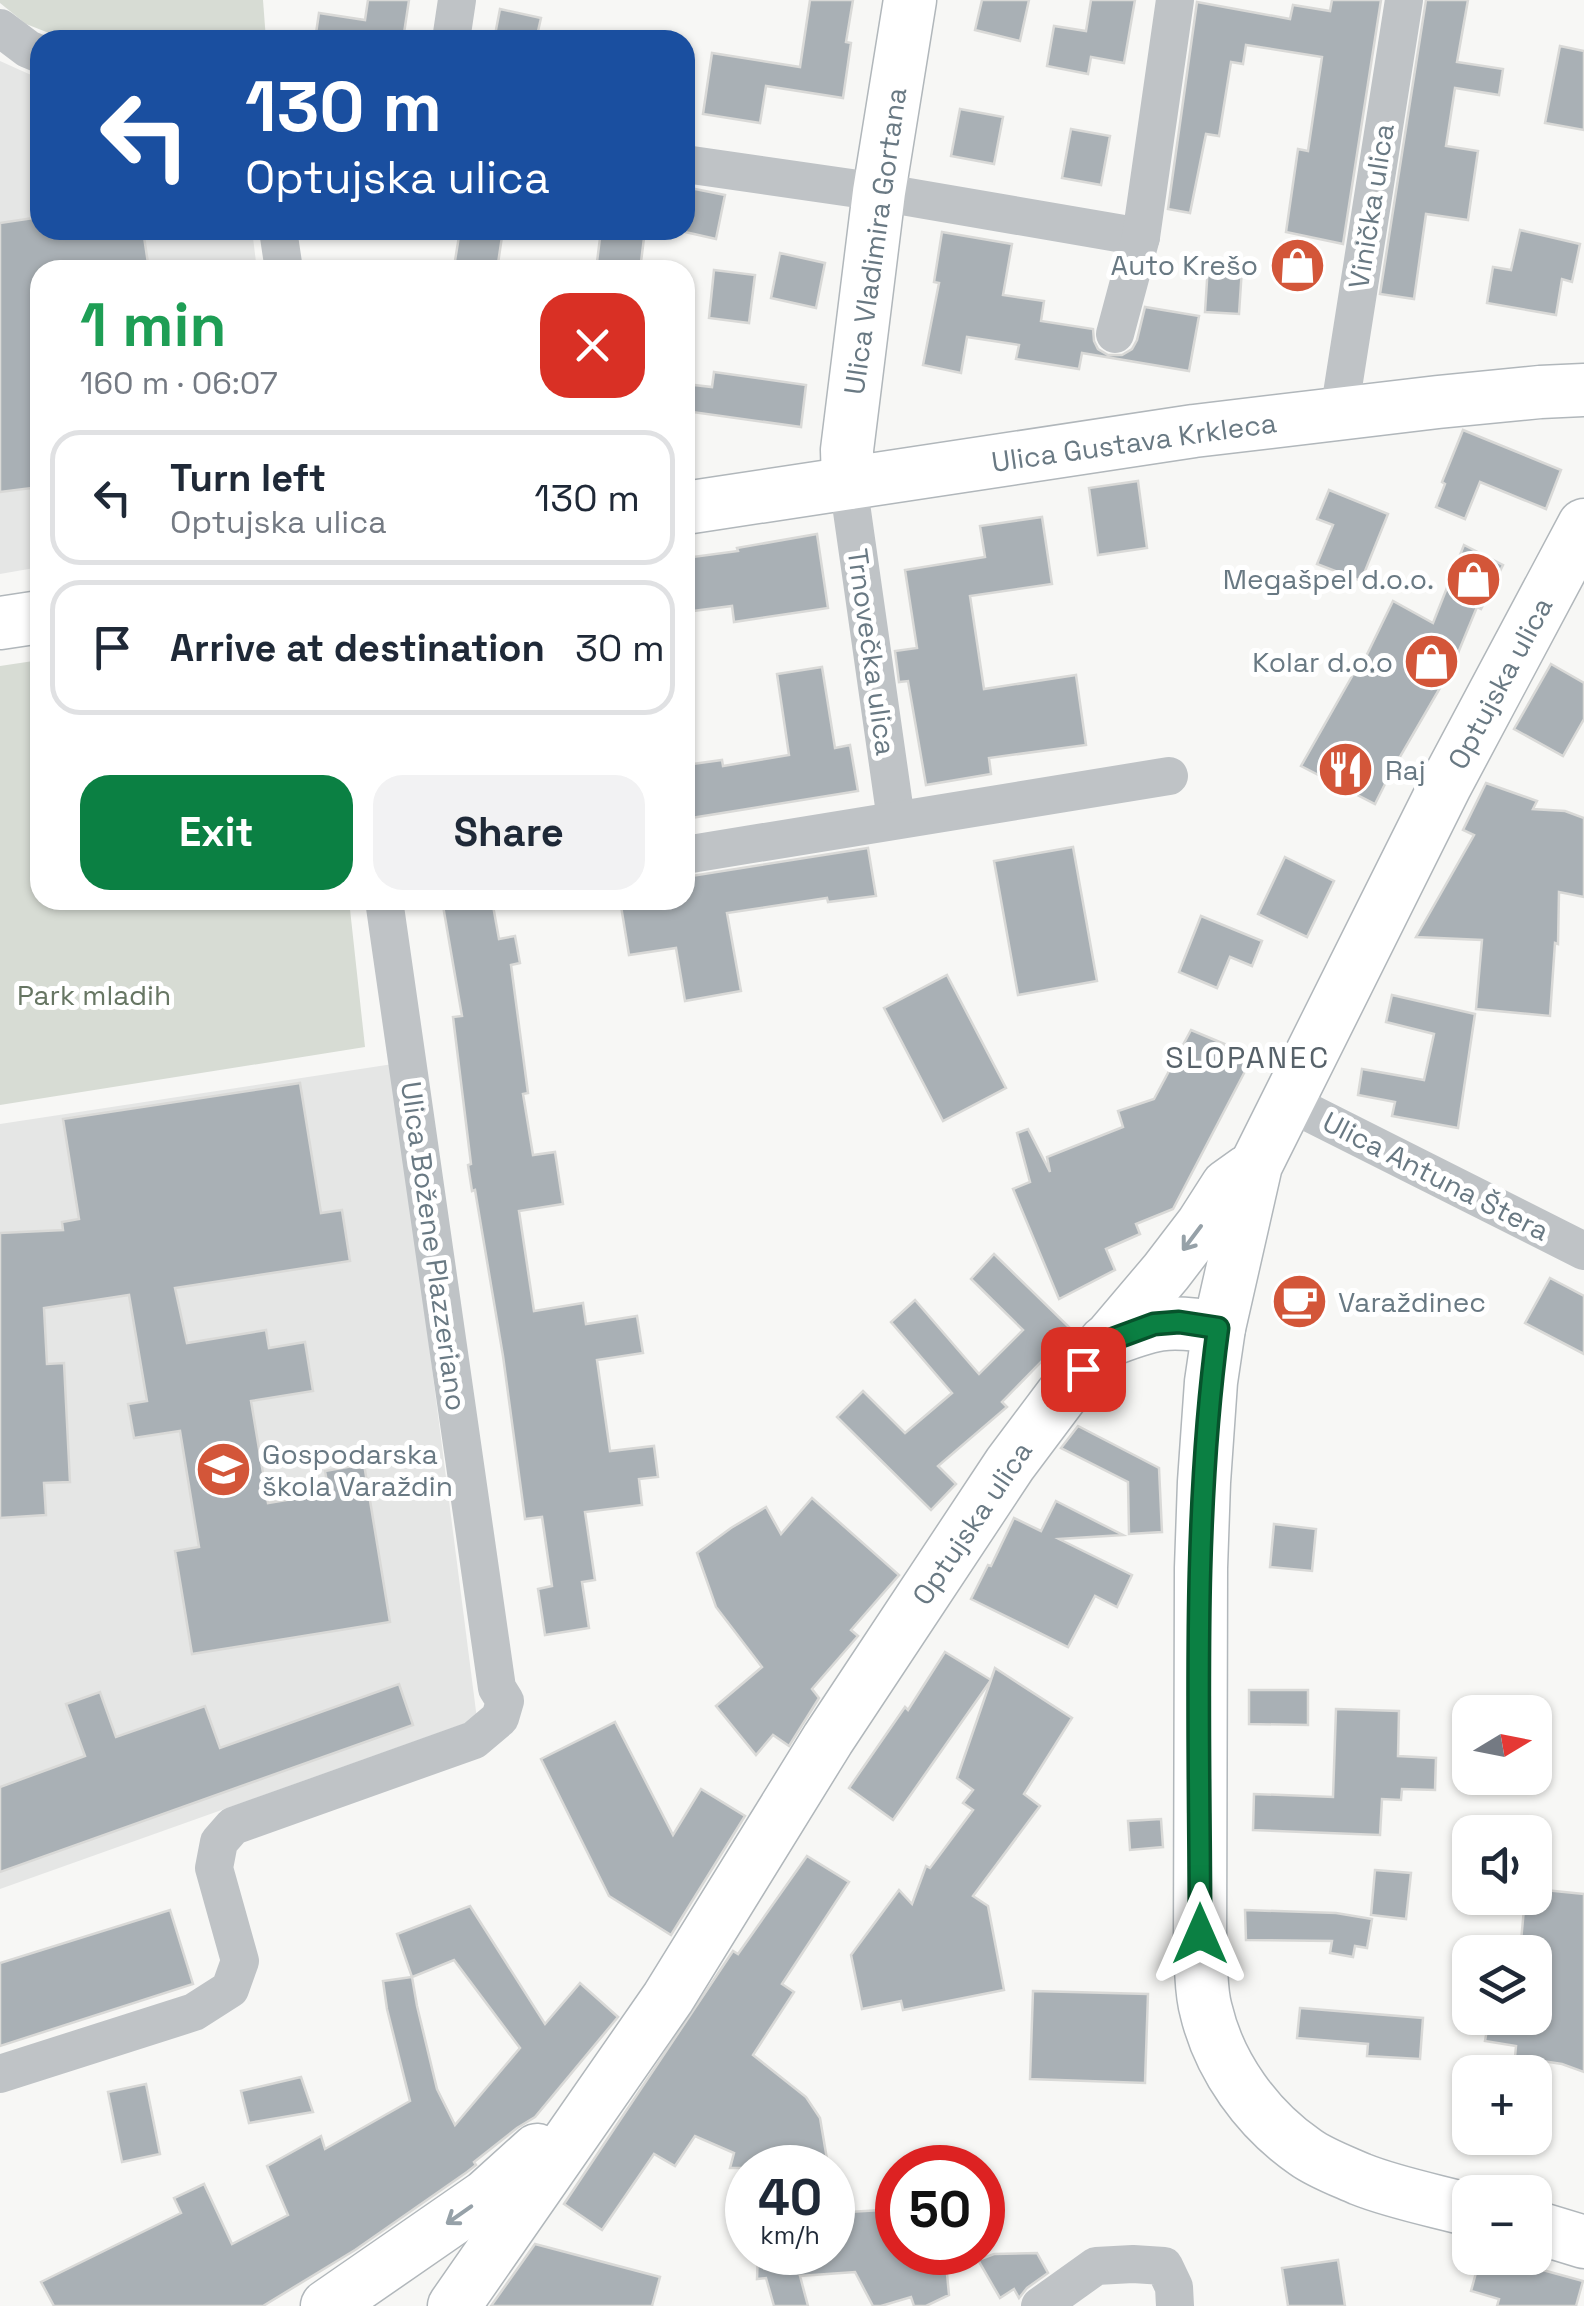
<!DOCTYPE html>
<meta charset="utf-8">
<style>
:root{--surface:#fff;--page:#f2f2f3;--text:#1f2937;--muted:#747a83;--line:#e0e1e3;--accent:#0b8043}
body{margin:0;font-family:"Space Grotesk",sans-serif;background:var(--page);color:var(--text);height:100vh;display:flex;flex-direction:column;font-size:38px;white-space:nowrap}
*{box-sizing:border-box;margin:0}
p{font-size:32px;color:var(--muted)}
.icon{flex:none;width:55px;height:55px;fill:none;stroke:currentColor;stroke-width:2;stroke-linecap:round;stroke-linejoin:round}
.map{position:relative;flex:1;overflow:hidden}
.panel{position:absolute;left:30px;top:260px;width:665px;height:650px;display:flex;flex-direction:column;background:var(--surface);border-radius:30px;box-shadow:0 2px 8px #0004}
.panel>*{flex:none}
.hud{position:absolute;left:30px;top:30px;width:665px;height:210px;border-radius:30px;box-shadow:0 2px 8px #0004;background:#1a4fa0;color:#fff;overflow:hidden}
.needle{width:65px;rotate:80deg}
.controls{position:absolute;left:1452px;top:1695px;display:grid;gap:20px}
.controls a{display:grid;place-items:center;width:100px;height:100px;border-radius:20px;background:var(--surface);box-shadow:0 2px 8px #0004;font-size:50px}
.speed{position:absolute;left:725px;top:2145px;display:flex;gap:20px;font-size:50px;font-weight:700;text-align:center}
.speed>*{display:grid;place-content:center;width:130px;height:130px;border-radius:50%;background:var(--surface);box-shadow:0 2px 8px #0004;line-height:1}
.speed small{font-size:25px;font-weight:400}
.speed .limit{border:15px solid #d22;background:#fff;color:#111}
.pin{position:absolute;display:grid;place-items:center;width:85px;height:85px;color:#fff;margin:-42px;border-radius:20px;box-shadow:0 5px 15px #0006}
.me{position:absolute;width:110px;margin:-55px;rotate:0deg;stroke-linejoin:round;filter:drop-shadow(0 0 8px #0008)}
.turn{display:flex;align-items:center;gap:35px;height:210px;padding:0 50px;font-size:45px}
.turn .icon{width:130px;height:130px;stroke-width:2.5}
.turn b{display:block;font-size:70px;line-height:85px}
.round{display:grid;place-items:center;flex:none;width:105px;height:105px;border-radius:30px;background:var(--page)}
.headline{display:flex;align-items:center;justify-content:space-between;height:170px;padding:0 50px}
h1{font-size:60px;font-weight:600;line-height:75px;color:#1e9e55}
.cta{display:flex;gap:20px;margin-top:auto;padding:20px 50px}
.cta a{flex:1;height:115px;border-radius:30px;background:var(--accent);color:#fff;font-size:40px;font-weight:600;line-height:115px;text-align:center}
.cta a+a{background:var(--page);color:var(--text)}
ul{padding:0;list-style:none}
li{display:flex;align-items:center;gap:30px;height:135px;margin:0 20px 15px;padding:0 30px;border:5px solid var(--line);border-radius:30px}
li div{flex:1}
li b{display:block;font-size:38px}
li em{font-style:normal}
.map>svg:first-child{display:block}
</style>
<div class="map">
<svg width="1584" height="2306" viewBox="0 0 1584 2306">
<rect width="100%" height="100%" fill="#f7f7f5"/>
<g fill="#e5e6e5">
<path d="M 0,61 L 40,79 L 40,230 L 252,230 L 257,270 L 40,270 L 40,567 L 0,574 Z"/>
<path d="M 393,1064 L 477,1719 L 0,1889 L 0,1124 Z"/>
</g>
<g fill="#d7dcd4">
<path d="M 0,0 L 263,0 L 266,40 L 95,40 L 49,33 L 26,24 L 0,3 Z"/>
<path d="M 40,660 L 40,900 L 349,900 L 365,1047 L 0,1105 L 0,666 Z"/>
</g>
<g fill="#a9b0b5" stroke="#d9d9d7" stroke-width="2.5" fill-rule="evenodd">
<path d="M 368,0 L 409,0 L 403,40 L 315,40 L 319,13 L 365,20 Z"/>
<path d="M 810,0 L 853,0 L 846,42 L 851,43 L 843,98 L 766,86 L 760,123 L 703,114 L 712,53 L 800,67 Z"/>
<path d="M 982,0 L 1029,0 L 1020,41 L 975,30 Z"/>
<path d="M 1091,0 L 1135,0 L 1124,63 L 1091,57 L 1088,74 L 1047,66 L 1054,26 L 1086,31 Z"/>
<path d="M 1332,0 L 1381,0 L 1343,244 L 1286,232 L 1298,149 L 1308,151 L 1322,57 L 1246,45 L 1243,64 L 1231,62 L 1219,136 L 1206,134 L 1190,213 L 1168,209 L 1197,2 L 1290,19 L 1293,5 L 1330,11 Z"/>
<path d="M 1426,0 L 1468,0 L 1457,62 L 1503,69 L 1499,95 L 1455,88 L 1446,146 L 1478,151 L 1468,220 L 1426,214 L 1414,299 L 1380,294 Z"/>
<path d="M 500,9 L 541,18 L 536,40 L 494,40 Z"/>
<path d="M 1560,46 L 1584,51 L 1584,130 L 1545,123 Z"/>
<path d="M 960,109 L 1003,117 L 994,164 L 951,156 Z"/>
<path d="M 1071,129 L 1110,136 L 1101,185 L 1062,178 Z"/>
<path d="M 685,187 L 725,195 L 716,239 L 685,232 Z"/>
<path d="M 40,217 L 40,230 L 143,230 L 149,270 L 40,270 L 40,487 L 0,492 L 0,223 Z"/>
<path d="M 460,230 L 503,230 L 497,270 L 454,267 Z"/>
<path d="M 601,230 L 645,230 L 640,270 L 596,270 Z"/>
<path d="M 1520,230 L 1580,244 L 1572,282 L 1562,279 L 1556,315 L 1487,303 L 1493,267 L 1511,270 Z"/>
<path d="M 942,232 L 1012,244 L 1003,295 L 1044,301 L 1041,321 L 1093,329 L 1094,341 L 1098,349 L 1108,355 L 1122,355 L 1132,349 L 1137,340 L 1145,307 L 1199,316 L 1189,371 L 1082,353 L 1079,369 L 1016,359 L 1019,345 L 967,337 L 961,373 L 923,365 L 939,283 L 934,282 Z"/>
<path d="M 780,253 L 825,263 L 816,308 L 771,298 Z"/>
<path d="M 1208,265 L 1242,268 L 1239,314 L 1205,312 Z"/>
<path d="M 714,270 L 755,275 L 749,323 L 709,318 Z"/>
<path d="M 714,372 L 806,385 L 801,427 L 685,411 L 685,384 L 712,387 Z"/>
<path d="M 1463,430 L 1561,470 L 1546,509 L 1480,482 L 1465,519 L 1436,507 L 1445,484 L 1442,482 Z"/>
<path d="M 1138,481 L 1147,548 L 1098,555 L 1089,488 Z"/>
<path d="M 1329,490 L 1388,514 L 1361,581 L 1317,564 L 1333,525 L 1317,519 Z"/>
<path d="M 1042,517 L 1052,584 L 970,596 L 984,689 L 1076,675 L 1086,745 L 989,758 L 991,774 L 926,785 L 908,681 L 899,682 L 895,651 L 917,648 L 905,570 L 985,557 L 980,526 Z"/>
<path d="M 817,534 L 828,608 L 734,622 L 732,606 L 685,612 L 685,558 L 738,551 L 737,548 Z"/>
<path d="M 1464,545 L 1503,565 L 1481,609 L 1477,607 L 1446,682 L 1444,681 L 1390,774 L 1375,804 L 1301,766 L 1355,671 L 1358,673 L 1393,601 L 1433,623 Z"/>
<path d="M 1551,664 L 1584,683 L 1584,719 L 1563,756 L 1514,729 Z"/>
<path d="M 822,667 L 835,748 L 850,745 L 858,791 L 685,819 L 685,765 L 722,760 L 723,766 L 789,755 L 777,674 Z"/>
<path d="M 1486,783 L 1537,801 L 1533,809 L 1565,811 L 1584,818 L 1584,897 L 1559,892 L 1558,944 L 1555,943 L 1550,1016 L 1476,1009 L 1482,940 L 1416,937 L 1474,835 L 1463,830 Z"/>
<path d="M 1073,847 L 1097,981 L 1018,995 L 994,861 Z"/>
<path d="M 868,848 L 876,896 L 828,902 L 827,898 L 727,913 L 741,991 L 685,1001 L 676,948 L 629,955 L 620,900 L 685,900 L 685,877 Z"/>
<path d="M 1285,857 L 1334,881 L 1307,937 L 1258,914 Z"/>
<path d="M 442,900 L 492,900 L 499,939 L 515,936 L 520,963 L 511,965 L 528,1093 L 523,1094 L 533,1155 L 555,1152 L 563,1204 L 519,1211 L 534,1311 L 583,1303 L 586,1324 L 637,1316 L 643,1353 L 597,1360 L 610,1451 L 654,1446 L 658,1477 L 639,1479 L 642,1505 L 585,1512 L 595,1580 L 582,1582 L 589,1628 L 545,1635 L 538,1589 L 552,1586 L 542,1517 L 525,1519 L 503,1356 L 475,1190 L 472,1191 L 468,1165 L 471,1164 L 453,1017 L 462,1016 Z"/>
<path d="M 1201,916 L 1262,941 L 1252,966 L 1230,957 L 1217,988 L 1179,972 Z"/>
<path d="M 947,975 L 1006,1088 L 943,1121 L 884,1008 Z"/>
<path d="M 1392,995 L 1475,1014 L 1458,1128 L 1392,1116 L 1395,1102 L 1358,1095 L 1362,1069 L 1424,1080 L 1434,1034 L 1386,1022 Z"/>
<path d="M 1191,1030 L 1253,1056 L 1173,1209 L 1136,1224 L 1140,1234 L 1106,1249 L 1115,1270 L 1059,1299 L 1013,1189 L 1030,1182 L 1017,1133 L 1028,1129 L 1050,1172 L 1047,1157 L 1123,1127 L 1118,1111 L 1154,1099 Z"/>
<path d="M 300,1083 L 321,1213 L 342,1210 L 350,1261 L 175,1288 L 187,1343 L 266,1330 L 269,1348 L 305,1342 L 313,1391 L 251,1401 L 268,1503 L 329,1493 L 325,1471 L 364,1464 L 390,1622 L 192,1654 L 175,1551 L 199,1547 L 180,1431 L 134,1438 L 128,1404 L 147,1401 L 129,1295 L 44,1308 L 47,1364 L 64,1363 L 70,1482 L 44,1483 L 46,1515 L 0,1518 L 0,1233 L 63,1230 L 62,1222 L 79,1219 L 63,1119 Z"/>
<path d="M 994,1254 L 1072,1330 L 1002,1402 L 1007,1407 L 938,1466 L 956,1484 L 931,1510 L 837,1417 L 863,1391 L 905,1433 L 952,1393 L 891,1322 L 915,1300 L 979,1374 L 1023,1330 L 971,1279 Z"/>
<path d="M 1550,1278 L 1584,1296 L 1584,1354 L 1525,1323 Z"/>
<path d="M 1078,1426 L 1159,1468 L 1162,1532 L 1129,1534 L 1128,1482 L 1061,1448 Z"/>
<path d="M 812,1498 L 899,1575 L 851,1630 L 858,1636 L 812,1689 L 819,1698 L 789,1746 L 773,1735 L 756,1755 L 716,1706 L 762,1667 L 716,1607 L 697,1553 L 731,1528 L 766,1507 L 781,1534 Z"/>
<path d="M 1056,1501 L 1123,1535 L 1059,1539 L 1132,1575 L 1117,1607 L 1095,1596 L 1068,1647 L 971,1599 L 988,1565 L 991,1566 L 1014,1518 L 1041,1531 Z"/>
<path d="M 1274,1524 L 1316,1529 L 1312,1571 L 1270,1567 Z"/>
<path d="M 945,1652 L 991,1680 L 893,1820 L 849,1788 L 905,1707 L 908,1710 Z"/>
<path d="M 995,1668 L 1072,1718 L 1024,1794 L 1040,1806 L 973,1896 L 988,1906 L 1004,1990 L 903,2010 L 901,2001 L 862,2009 L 851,1955 L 899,1890 L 912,1904 L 926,1866 L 930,1868 L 973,1810 L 963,1803 L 973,1790 L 957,1778 Z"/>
<path d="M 399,1684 L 413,1725 L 0,1872 L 0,1787 L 85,1756 L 66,1704 L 100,1692 L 116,1737 L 205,1706 L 220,1748 Z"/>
<path d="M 1249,1690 L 1308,1690 L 1308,1725 L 1249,1724 Z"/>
<path d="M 1336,1709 L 1399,1711 L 1398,1756 L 1436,1758 L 1435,1790 L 1402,1789 L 1401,1800 L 1382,1799 L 1380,1835 L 1253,1830 L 1254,1794 L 1333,1797 Z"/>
<path d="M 615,1722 L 673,1835 L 701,1789 L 745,1816 L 671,1935 L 609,1896 L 541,1759 Z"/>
<path d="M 1161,1819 L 1163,1847 L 1130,1850 L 1128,1821 Z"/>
<path d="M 807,1856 L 849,1882 L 782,1984 L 794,1992 L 753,2055 L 806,2097 L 820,2118 L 828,2165 L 804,2163 L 804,2168 L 730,2168 L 734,2153 L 695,2136 L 675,2166 L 654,2154 L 602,2230 L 564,2204 L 733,1951 L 738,1954 Z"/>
<path d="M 1375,1870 L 1411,1873 L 1406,1919 L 1371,1915 Z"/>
<path d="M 1535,1889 L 1584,1894 L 1584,2072 L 1562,2064 L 1515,2057 L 1516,2046 L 1485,2041 L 1489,2018 L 1535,2018 L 1535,1952 L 1520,1952 L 1525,1898 L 1535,1898 Z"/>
<path d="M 470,1906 L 545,2024 L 580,1983 L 618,2017 L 535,2117 L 517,2128 L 474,2162 L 476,2165 L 467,2172 L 355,2250 L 263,2306 L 54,2306 L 41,2282 L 181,2213 L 174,2198 L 204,2184 L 232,2244 L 288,2215 L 267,2166 L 321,2136 L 325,2149 L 410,2101 L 387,2009 L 383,1981 L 412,1977 L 397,1934 ZM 454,1960 L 520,2048 L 455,2125 L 437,2089 L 417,2006 L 412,1977 Z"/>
<path d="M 170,1910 L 193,1984 L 0,2046 L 0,1963 Z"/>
<path d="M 1245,1910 L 1336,1913 L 1372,1919 L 1367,1948 L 1355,1946 L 1353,1957 L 1330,1953 L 1332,1941 L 1246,1940 Z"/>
<path d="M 1033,1991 L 1148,1994 L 1145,2083 L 1030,2079 Z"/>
<path d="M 1300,2008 L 1423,2018 L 1420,2059 L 1367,2056 L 1368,2044 L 1297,2038 Z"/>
<path d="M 301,2077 L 313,2112 L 249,2123 L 241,2091 Z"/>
<path d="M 146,2084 L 160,2154 L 122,2162 L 108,2092 Z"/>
<path d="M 898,2209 L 898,2252 L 945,2252 L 949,2295 L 926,2306 L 914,2306 L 911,2297 L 881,2306 L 873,2306 L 855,2272 L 800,2276 L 808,2306 L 774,2306 L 766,2278 L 757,2279 L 758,2252 L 832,2252 L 832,2213 Z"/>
<path d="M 535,2244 L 660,2277 L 652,2306 L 491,2306 Z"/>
<path d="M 1037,2253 L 1048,2273 L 1027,2288 L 1019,2298 L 1014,2289 L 1000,2298 L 978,2260 L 994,2254 Z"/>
<path d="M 1480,2258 L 1499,2258 L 1583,2281 L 1576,2306 L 1497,2306 L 1499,2299 L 1471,2291 Z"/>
<path d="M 1338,2260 L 1345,2306 L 1288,2306 L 1282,2268 Z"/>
</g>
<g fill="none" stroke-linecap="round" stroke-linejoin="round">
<defs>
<g id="secondary">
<path d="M 848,483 L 847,450 L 879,192 L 910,0"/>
<path d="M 685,508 L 1194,431 L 1438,402 L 1540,392 L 1584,390"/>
<path d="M 0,623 L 40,617"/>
<path d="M 1105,1342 C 1153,1323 1166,1319 1219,1328"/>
<path d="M 1470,2210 C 1433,2200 1395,2193 1360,2179 C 1342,2171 1320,2163 1305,2152 C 1257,2119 1219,2066 1206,2010 C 1201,1993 1202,1974 1200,1957 L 1201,1568 L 1204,1482 L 1211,1382 L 1219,1328 L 1256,1165 L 1446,784 L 1584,525"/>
<path d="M 1535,2227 L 1584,2242"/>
<path d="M 327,2306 L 486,2196 L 537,2150"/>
<path d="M 454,2306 L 668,1998 L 828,1739 L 1010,1464 L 1061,1396 L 1166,1272 L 1202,1225 L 1227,1186 L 1248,1171"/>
</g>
</defs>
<use href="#secondary" stroke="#b1b7bb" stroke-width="55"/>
<g stroke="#bfc3c6" stroke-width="38">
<path d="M 0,28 L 28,49 L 40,54"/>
<path d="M 451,40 L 457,0"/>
<path d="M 685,164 L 879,192 L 1141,237"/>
<path d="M 278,230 L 284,270"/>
<path d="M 1115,334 L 1141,237 L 1175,0"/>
<path d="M 1339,413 L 1404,0"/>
<path d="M 848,483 L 896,820"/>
<path d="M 685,855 L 1169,776"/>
<path d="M 1288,1102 L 1584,1251"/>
<path d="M 0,2074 L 194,2012 L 230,1989 L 240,1961 L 214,1868 L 219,1842 L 233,1826 L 474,1740 L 500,1718 L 505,1701 L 497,1688 L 384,900"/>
<path d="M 1040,2306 L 1096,2266 L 1133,2264 L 1164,2266 L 1174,2287 L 1175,2306"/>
</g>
<use href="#secondary" stroke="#fff" stroke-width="52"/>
</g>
<defs><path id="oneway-shaft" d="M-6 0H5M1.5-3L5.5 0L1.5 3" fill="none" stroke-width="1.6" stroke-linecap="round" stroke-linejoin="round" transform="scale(2.5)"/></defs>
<g stroke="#96a1a8">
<use href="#oneway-shaft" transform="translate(1192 1238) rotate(127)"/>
<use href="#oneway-shaft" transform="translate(459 2215) rotate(145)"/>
</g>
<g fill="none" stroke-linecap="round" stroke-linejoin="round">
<defs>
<path id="route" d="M 1083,1369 L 1105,1342 L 1154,1324 L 1179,1322 L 1218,1328 C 1191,1528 1200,1733 1200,1934"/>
</defs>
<use href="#route" stroke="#07532c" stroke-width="25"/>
<use href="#route" stroke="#0b8043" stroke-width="18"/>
</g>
<defs>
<symbol id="shop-disc" viewBox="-11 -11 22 22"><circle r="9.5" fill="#d35639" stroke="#fff"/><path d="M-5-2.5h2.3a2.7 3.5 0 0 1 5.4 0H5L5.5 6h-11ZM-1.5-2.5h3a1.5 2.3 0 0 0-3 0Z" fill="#fff"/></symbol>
<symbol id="restaurant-disc" viewBox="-11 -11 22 22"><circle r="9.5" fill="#d35639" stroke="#fff"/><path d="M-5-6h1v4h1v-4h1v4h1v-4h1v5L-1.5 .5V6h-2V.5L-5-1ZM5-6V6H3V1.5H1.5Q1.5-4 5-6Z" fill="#fff"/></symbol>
<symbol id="cafe-disc" viewBox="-11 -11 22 22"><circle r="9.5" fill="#d35639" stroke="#fff"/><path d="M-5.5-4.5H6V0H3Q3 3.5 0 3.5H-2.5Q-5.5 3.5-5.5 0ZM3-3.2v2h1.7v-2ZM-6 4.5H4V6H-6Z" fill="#fff"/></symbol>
<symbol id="school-disc" viewBox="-11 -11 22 22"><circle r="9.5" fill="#d35639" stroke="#fff"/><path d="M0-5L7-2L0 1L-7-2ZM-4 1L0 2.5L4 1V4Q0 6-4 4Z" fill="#fff"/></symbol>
</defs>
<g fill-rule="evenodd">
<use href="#shop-disc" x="1266" y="234" width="63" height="63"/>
<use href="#shop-disc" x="1442" y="548" width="63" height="63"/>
<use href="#shop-disc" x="1400" y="630" width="63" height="63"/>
<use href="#restaurant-disc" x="1314" y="738" width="63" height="63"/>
<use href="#cafe-disc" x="1268" y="1270" width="63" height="63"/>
<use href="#school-disc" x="192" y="1438" width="63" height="63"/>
</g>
<g text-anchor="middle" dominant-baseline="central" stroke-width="10" stroke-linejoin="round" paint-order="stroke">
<g font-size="28" fill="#697983" stroke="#fff">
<text transform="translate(1371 206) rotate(-81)">Vinička ulica</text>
<text transform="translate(875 241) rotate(-82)">Ulica Vladimira Gortana</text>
<text transform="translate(1134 442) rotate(-8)">Ulica Gustava Krkleca</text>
<text transform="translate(872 652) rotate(82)">Trnovečka ulica</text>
<text transform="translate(1500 683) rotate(-62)">Optujska ulica</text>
<text transform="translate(1436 1176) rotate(27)">Ulica Antuna Štera</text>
<text transform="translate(434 1246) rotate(82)">Ulica Božene Plazzeriano</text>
<text transform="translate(972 1523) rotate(-56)">Optujska ulica</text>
</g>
<g font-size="28" fill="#697983" stroke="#fff" text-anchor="end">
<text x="1258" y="265">Auto Krešo</text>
<text x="1434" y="579">Megašpel d.o.o.</text>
<text x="1393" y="662">Kolar d.o.o</text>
<text x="1385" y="770" text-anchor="start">Raj</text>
<text x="1338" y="1302" text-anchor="start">Varaždinec</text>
<text x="262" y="1454" text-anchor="start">Gospodarska<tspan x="262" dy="32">škola Varaždin</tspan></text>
</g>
<g font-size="28" fill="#677663" stroke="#fff">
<text x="94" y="995">Park mladih</text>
</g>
<g font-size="30" letter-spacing="2.5" fill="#566169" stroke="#fff">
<text x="1248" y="1057">SLOPANEC</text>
</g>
</g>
</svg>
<div class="controls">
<a><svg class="needle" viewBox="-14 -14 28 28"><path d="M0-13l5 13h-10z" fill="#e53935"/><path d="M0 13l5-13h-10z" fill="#747a83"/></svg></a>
<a><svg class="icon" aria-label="sound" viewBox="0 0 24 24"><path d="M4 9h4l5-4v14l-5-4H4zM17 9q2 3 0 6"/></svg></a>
<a><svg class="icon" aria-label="layers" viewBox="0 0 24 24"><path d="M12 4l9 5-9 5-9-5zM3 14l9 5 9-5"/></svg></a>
<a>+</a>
<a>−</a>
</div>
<div class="speed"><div>40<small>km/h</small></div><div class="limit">50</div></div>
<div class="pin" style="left:1083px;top:1369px;background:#d93025"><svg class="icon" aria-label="arrive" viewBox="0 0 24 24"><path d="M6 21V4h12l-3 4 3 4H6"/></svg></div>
<svg class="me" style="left:1200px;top:1934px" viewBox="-20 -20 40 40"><path d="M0-17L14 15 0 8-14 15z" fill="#0b8043" stroke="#fff" stroke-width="4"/></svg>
<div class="hud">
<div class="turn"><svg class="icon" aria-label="left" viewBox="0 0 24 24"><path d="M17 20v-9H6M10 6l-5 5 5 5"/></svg><div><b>130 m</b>Optujska ulica</div></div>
</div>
<section class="panel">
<div class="headline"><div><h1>1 min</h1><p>160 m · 06:07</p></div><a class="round" style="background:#d93025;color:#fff"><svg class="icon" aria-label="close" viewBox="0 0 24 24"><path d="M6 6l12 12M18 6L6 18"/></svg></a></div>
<ul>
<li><svg class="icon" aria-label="left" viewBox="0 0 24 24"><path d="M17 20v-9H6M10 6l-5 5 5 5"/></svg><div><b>Turn left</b><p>Optujska ulica</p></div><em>130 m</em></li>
<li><svg class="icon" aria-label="arrive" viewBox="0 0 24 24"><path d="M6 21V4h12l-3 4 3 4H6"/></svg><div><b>Arrive at destination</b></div><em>30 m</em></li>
</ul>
<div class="cta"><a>Exit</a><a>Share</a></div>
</section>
</div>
